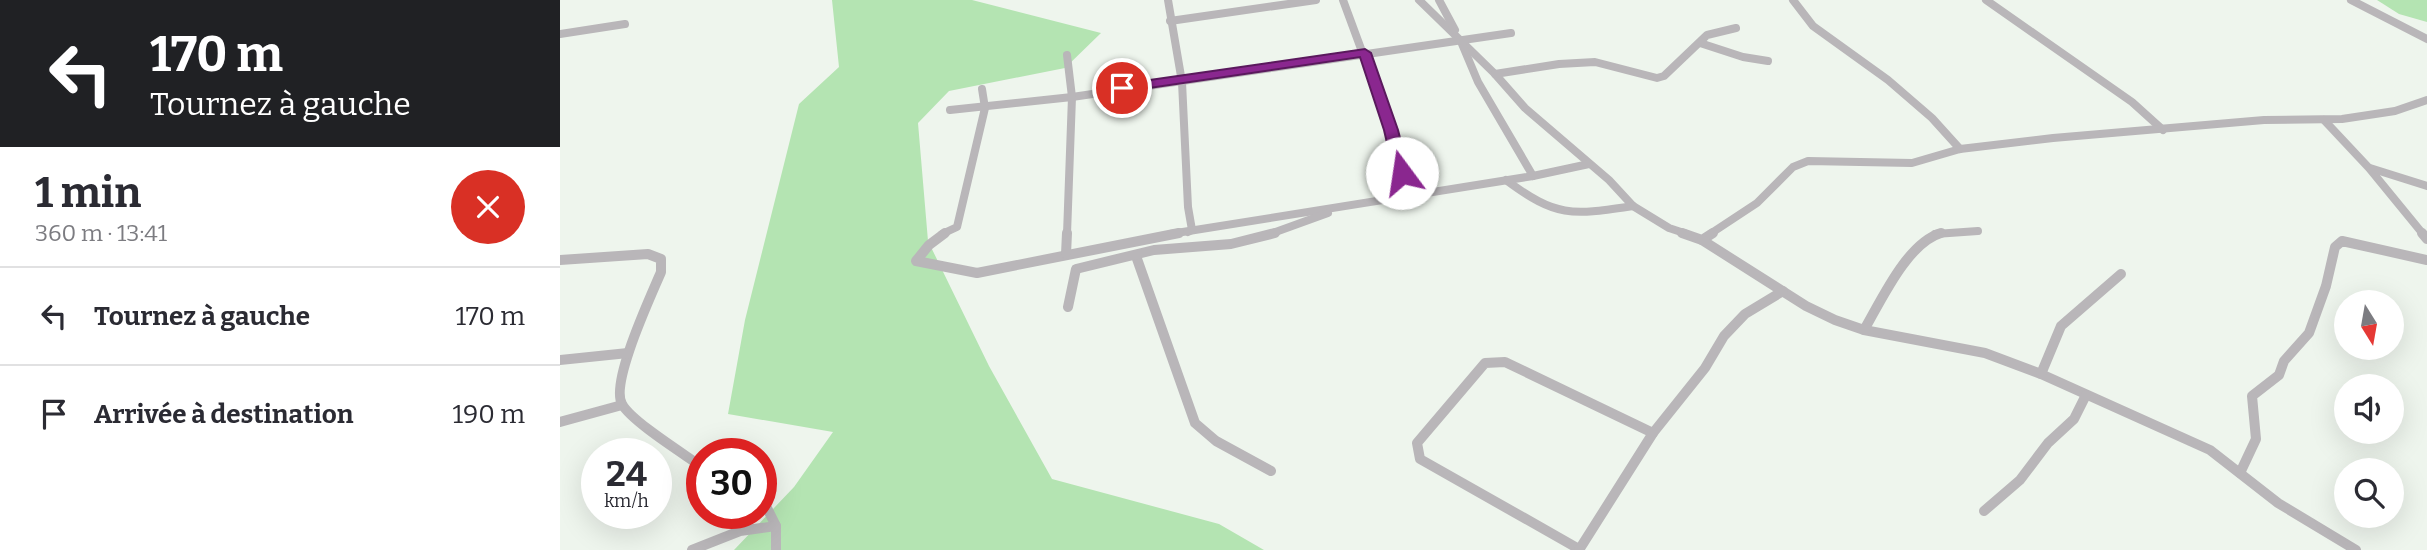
<!DOCTYPE html>
<html lang="fr">
<meta charset="utf-8">
<style>
:root{--surface:#fff;--page:#f7f7f7;--text:#2b2b33;--muted:#7c7c81;--line:#e1e1e2}
body{margin:0;font-family:Bitter,serif;background:var(--page);color:var(--text);height:100vh;display:flex;flex-direction:column;font-size:26px;white-space:nowrap}
*{box-sizing:border-box;margin:0}
p{font-size:23px;color:var(--muted)}
.icon{flex:none;width:38px;height:38px;fill:none;stroke:currentColor;stroke-width:2;stroke-linecap:round;stroke-linejoin:round}
.map{position:relative;flex:1;overflow:hidden}
.drawer{display:flex;flex-direction:column;background:var(--surface);width:560px}
.drawer>*{flex:none}
.top-card{background:#202124;color:#fff;overflow:hidden}
.needle{width:46px;rotate:169deg}
.controls{position:absolute;left:1774px;top:290px;display:grid;gap:14px}
.controls a{display:grid;place-items:center;width:70px;height:70px;border-radius:50%;background:var(--surface);box-shadow:0 7px 28px #0002;font-size:35px}
.speed{position:absolute;left:21px;top:438px;display:flex;gap:14px;font-size:35px;font-weight:700;text-align:center}
.speed>*{display:grid;place-content:center;width:91px;height:91px;border-radius:50%;background:var(--surface);box-shadow:0 7px 28px #0002;line-height:1}
.speed small{font-size:18px;font-weight:400}
.speed .limit{border:10px solid #d22;background:#fff;color:#111}
.pin{position:absolute;display:grid;place-items:center;width:60px;height:60px;color:#fff;margin:-30px;border:4px solid #fff;border-radius:50%;box-shadow:0 2px 7px #0007}
.me{position:absolute;width:77px;margin:-38px;rotate:346deg;stroke-linejoin:round;filter:drop-shadow(0 0 5px #0008)}
.turn{display:flex;align-items:center;gap:24px;height:147px;padding:0 35px;font-size:32px}
.turn .icon{width:91px;height:91px;stroke-width:2.5}
.turn b{display:block;font-size:49px;line-height:60px}
.round{display:grid;place-items:center;flex:none;width:74px;height:74px;border-radius:37px;background:var(--page)}
.summary{display:flex;align-items:center;justify-content:space-between;height:119px;padding:0 35px}
h1{font-size:42px;font-weight:700;line-height:52px}
ul{padding:0;list-style:none}
li{display:flex;align-items:center;gap:21px;height:98px;padding:0 35px;border-top:2px solid var(--line)}
li div{flex:1}
li b{display:block;font-size:26px}
li em{font-style:normal}
main{display:flex;flex:1;min-height:0}
.map>svg:first-child{display:block}
</style>
<main>
<section class="drawer">
<div class="top-card">
<div class="turn"><svg class="icon" aria-label="left" viewBox="0 0 24 24"><path d="M17 20v-9H6M10 6l-5 5 5 5"/></svg><div><b>170 m</b>Tournez à gauche</div></div>
</div>
<div class="summary"><div><h1>1 min</h1><p>360 m · 13:41</p></div><a class="round" style="background:#d93025;color:#fff"><svg class="icon" aria-label="close" viewBox="0 0 24 24"><path d="M6 6l12 12M18 6L6 18"/></svg></a></div>
<ul>
<li><svg class="icon" aria-label="left" viewBox="0 0 24 24"><path d="M17 20v-9H6M10 6l-5 5 5 5"/></svg><div><b>Tournez à gauche</b></div><em>170 m</em></li>
<li><svg class="icon" aria-label="arrive" viewBox="0 0 24 24"><path d="M6 21V4h12l-3 4 3 4H6"/></svg><div><b>Arrivée à destination</b></div><em>190 m</em></li>
</ul>
</section>
<div class="map">
<svg width="1867" height="550" viewBox="0 0 1867 550">
<rect width="100%" height="100%" fill="#eef5ed"/>
<g fill="#b4e4b2">
<path d="M 272,0 L 412,0 L 541,33 L 505,68 L 389,91 L 358,123 L 368,241 L 429,366 L 492,479 L 659,524 L 704,550 L 174,550 L 234,487 L 273,432 L 168,414 L 185,320 L 239,104 L 279,67 Z"/>
<path d="M 1817,0 L 1867,0 L 1867,22 L 1839,14 Z"/>
</g>
<g fill="none" stroke-linecap="round" stroke-linejoin="round">
<g stroke="#b9b6b9" stroke-width="8">
<path d="M 608,0 L 622,82 L 628,207 L 632,230 L 628,232"/>
<path d="M 783,0 L 831,130 L 847,195"/>
<path d="M 859,0 L 935,74 L 965,108 L 1049,180 L 1073,206 L 1109,228 L 1127,234"/>
<path d="M 879,0 L 895,30"/>
<path d="M 1233,0 L 1253,26 L 1328,80 L 1372,118 L 1400,149"/>
<path d="M 1426,0 L 1572,102 L 1603,130"/>
<path d="M 1791,0 L 1867,39"/>
<path d="M 610,21 L 756,0"/>
<path d="M 0,34 L 65,24"/>
<path d="M 1140,43 L 1183,57 L 1208,61"/>
<path d="M 902,44 L 918,82 L 973,176"/>
<path d="M 935,74 L 999,64 L 1035,62 L 1097,78 L 1104,76 L 1147,35 L 1176,28"/>
<path d="M 390,110 L 512,97 L 951,33"/>
<path d="M 1764,120 L 1809,168 L 1863,234"/>
<path d="M 1810,168 L 1867,186"/>
<path d="M 946,180 C 997,218 1012,215 1073,206"/>
<path d="M 382,234 L 397,227 L 425,108 L 422,89"/>
<path d="M 507,234 L 512,97 L 507,55"/>
<path d="M 610,234 L 973,176 L 1029,164"/>
<path d="M 710,234 L 768,213"/>
<path d="M 1150,234 L 1197,203 L 1233,167 L 1248,161 L 1352,163 L 1400,149 L 1493,138 L 1704,120 L 1782,119 L 1835,111 L 1867,100"/>
<path d="M 1375,234 L 1418,231"/>
</g>
<g stroke="#b9b6b9" stroke-width="10">
<path d="M 385,233 L 369,245 L 356,261 L 417,273 L 619,233"/>
<path d="M 1122,233 L 1142,240 L 1153,233"/>
<path d="M 1862,233 L 1867,239"/>
<path d="M 1142,240 L 1246,306 L 1275,320 L 1304,330 L 1425,353 L 1481,374 L 1650,450 L 1718,503 L 1796,550"/>
<path d="M 506,254 L 507,233"/>
<path d="M 576,256 L 635,423 L 656,441 L 711,471"/>
<path d="M 0,260 L 88,254 L 101,259 L 101,272 C 91,296 50,383 62,404 C 71,421 124,454 142,467"/>
<path d="M 508,307 L 516,269 L 594,250 L 671,244 L 715,233"/>
<path d="M 1304,330 C 1321,301 1347,243 1381,233"/>
<path d="M 0,360 L 68,353"/>
<path d="M 1481,374 L 1501,326 L 1561,274"/>
<path d="M 0,422 L 62,405"/>
<path d="M 1680,473 L 1696,439 L 1692,396 L 1719,375 L 1724,361 L 1749,333 L 1766,286 L 1775,247 L 1782,241 L 1867,260"/>
<path d="M 201,496 L 216,526 L 216,550"/>
<path d="M 1424,511 L 1460,480 L 1488,443 L 1514,419 L 1526,395"/>
<path d="M 1019,549 L 860,459 L 857,443 L 925,363 L 945,362 L 1093,433"/>
<path d="M 132,550 L 180,531 L 216,526"/>
<path d="M 1019,550 L 1093,433 L 1145,368 L 1164,336 L 1185,314 L 1223,291"/>
</g>
</g>
<path fill="#8a278f" stroke="#5a195d" stroke-width="2" d="M 805,49 L 811,53 L 838,130 L 849,173 L 847,176 L 842,178 L 834,173 L 824,130 L 800,57 L 562,92 L 556,88 L 562,84 Z"/>
</svg>
<div class="controls">
<a><svg class="needle" viewBox="-14 -14 28 28"><path d="M0-13l5 13h-10z" fill="#e53935"/><path d="M0 13l5-13h-10z" fill="#7c7c81"/></svg></a>
<a><svg class="icon" aria-label="sound" viewBox="0 0 24 24"><path d="M4 9h4l5-4v14l-5-4H4zM17 9q2 3 0 6"/></svg></a>
<a><svg class="icon" aria-label="search" viewBox="0 0 24 24"><circle cx="10" cy="10" r="6"/><path d="M15 15l6 6"/></svg></a>
</div>
<div class="speed"><div>24<small>km/h</small></div><div class="limit">30</div></div>
<div class="pin" style="left:562px;top:88px;background:#d93025"><svg class="icon" aria-label="arrive" viewBox="0 0 24 24"><path d="M6 21V4h12l-3 4 3 4H6"/></svg></div>
<svg class="me" style="left:842px;top:173px" viewBox="-20 -20 40 40"><circle r="19" fill="#fff"/><path d="M0-13L10 11 0 6-10 11z" fill="#8a278f"/></svg>
</div>
</main>
